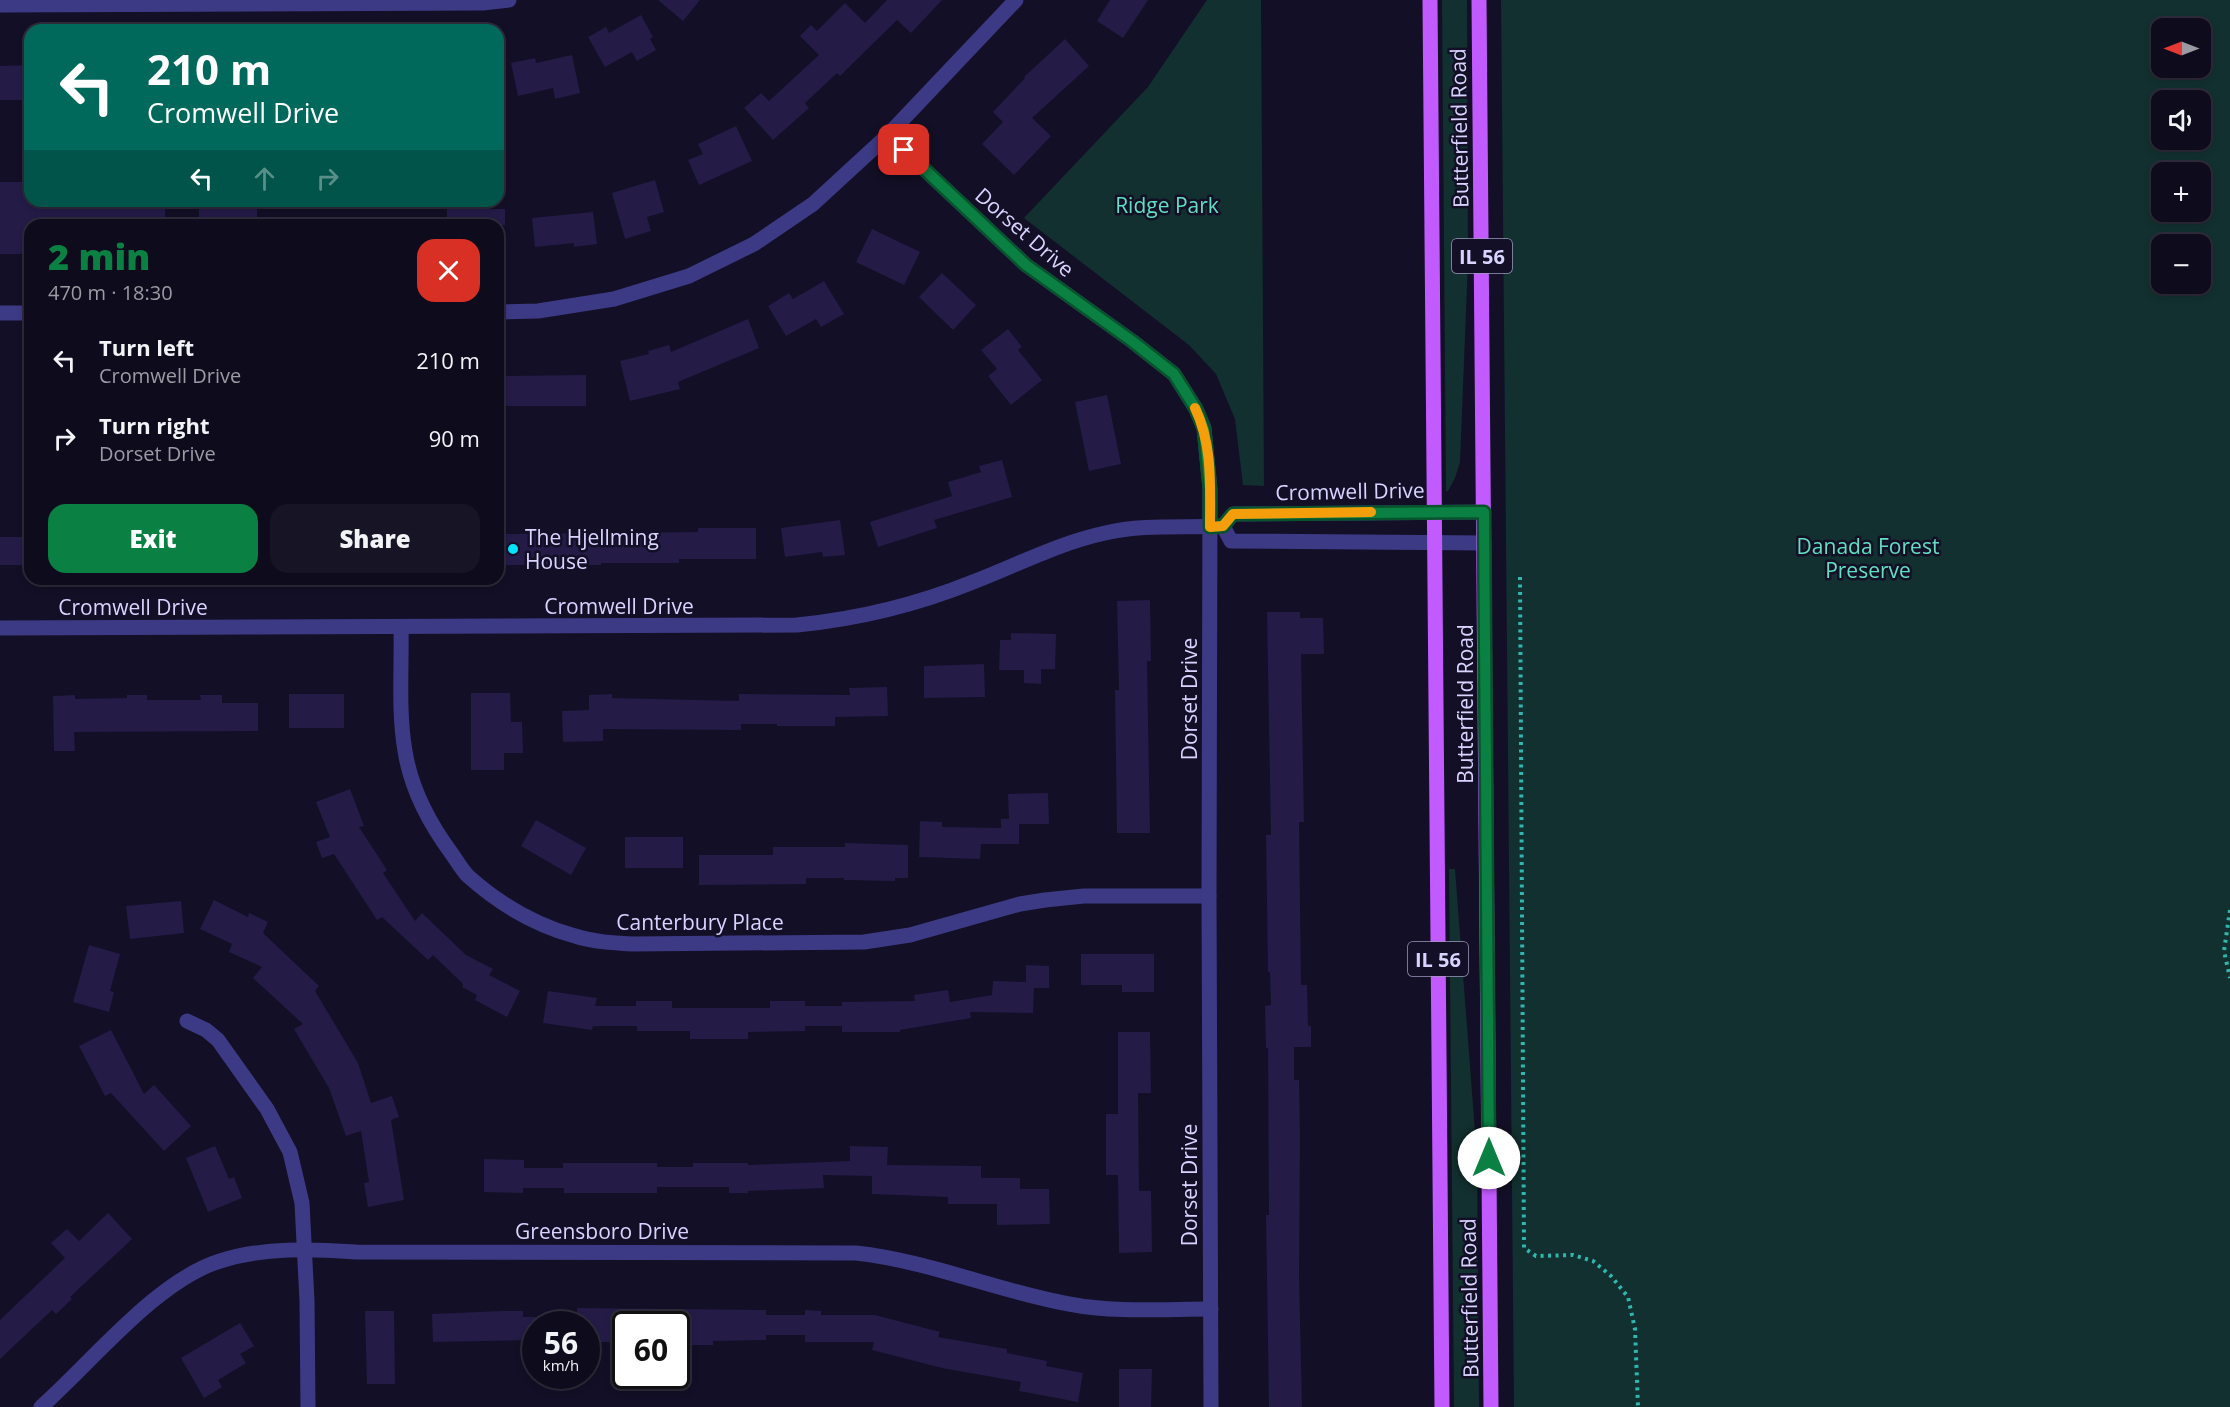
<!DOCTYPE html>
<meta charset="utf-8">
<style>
:root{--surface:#0e0b1c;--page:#171425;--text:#f1f3f6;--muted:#9b9ba3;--line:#2e2b3b;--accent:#0b8043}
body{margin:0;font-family:"Open Sans",sans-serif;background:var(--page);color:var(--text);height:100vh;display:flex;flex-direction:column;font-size:22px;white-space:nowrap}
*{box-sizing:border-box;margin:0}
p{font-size:20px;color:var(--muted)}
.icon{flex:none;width:33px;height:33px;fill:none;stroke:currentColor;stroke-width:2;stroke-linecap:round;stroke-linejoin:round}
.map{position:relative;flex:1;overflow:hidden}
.sheet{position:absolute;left:24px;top:219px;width:480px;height:366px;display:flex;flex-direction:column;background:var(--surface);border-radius:18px;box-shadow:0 3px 9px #0003,0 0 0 2px var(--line)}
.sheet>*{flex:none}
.hud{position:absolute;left:24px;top:24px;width:480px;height:183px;border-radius:18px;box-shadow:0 3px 9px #0003,0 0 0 2px var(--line);background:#00695c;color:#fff;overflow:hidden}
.needle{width:39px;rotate:270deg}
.buttons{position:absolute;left:2151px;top:18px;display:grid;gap:12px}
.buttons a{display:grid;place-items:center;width:60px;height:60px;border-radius:12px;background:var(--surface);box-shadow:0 3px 9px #0003,0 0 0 2px var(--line);font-size:30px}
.speed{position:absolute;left:522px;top:1311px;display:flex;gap:12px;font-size:30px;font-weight:700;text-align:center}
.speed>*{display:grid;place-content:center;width:78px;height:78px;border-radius:50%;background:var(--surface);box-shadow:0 3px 9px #0003,0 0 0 2px var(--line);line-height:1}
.speed small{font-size:15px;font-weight:400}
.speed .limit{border:3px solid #111;border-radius:9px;background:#fff;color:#111}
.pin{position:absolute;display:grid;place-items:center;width:51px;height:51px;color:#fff;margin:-26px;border-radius:12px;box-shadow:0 3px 9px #0006}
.me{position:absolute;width:66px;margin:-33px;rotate:0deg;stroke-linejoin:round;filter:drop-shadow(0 0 4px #0008)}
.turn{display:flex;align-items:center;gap:21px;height:126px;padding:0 24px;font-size:27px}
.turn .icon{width:78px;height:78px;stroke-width:2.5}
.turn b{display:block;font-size:42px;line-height:51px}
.lanes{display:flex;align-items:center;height:57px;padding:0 24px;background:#0003;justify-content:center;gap:30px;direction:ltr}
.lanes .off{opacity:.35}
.round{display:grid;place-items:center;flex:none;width:63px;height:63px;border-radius:18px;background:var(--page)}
.overview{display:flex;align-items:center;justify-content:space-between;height:102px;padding:0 24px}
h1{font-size:36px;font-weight:800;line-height:45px;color:var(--accent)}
.action{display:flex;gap:12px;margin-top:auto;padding:12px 24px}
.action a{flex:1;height:69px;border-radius:18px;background:var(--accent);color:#fff;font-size:24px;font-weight:800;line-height:69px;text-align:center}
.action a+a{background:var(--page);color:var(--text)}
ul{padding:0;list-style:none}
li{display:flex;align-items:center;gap:18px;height:78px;padding:0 24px}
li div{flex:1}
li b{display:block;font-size:22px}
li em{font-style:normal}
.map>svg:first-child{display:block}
</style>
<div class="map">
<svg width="2230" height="1407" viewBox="0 0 2230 1407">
<rect width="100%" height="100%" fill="#130f26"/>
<g fill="#12302f" fill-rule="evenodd">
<path d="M 1207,0 L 1261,0 L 1264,486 L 1243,485 L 1235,419 L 1216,374 L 1189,345 L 1024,218 L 1148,87 Z"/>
<path d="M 1442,0 L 1467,0 L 1468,261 L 1460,462 L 1455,478 L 1448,491 L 1446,491 Z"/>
<path d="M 1501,0 L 2230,0 L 2230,1407 L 1514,1407 ZM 2162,28 L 2200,28 L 2200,68 L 2162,68 ZM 2162,100 L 2200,100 L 2200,140 L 2162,140 ZM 2162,172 L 2200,172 L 2200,212 L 2162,212 ZM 2162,244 L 2200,244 L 2200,284 L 2162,284 Z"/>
<path d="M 1449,869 L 1455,869 L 1477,1158 L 1479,1407 L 1454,1407 Z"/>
</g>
<g fill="#241b47">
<path d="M 658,0 L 700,0 L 683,21 Z"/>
<path d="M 887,0 L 942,0 L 911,33 L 897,20 L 840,76 L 837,73 L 805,103 L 809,108 L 773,140 L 744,108 L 761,93 L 769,101 L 819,55 L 800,36 L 811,25 L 817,31 L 845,3 L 865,23 Z"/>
<path d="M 1110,0 L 1148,0 L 1123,38 L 1097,21 Z"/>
<path d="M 641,15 L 653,37 L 650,39 L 656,50 L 637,61 L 632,52 L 605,67 L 588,37 L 606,27 L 609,33 Z"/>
<path d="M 1065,39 L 1089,66 L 1032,118 L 1051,136 L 1014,175 L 982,144 L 1003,122 L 993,112 L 1025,78 L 1024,77 Z"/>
<path d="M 572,55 L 580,93 L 555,99 L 553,88 L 518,96 L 511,63 L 535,58 L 536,63 Z"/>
<path d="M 30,65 L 30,100 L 0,100 L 0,66 Z"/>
<path d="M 736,126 L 752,161 L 699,185 L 688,160 L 703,154 L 698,144 Z"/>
<path d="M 655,180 L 664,212 L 647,217 L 651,231 L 625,239 L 612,193 Z"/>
<path d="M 0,182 L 30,182 L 30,201 L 95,201 L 95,209 L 165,209 L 165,225 L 30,225 L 30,254 L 0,254 Z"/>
<rect x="199" y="201" width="58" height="23"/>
<rect x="447" y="209" width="58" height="16"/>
<path d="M 593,212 L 597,244 L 574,247 L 574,243 L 535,247 L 532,218 Z"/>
<path d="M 872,229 L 920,252 L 904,285 L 856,262 Z"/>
<path d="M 942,273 L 976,305 L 953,330 L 919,297 Z"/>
<path d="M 824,281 L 844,314 L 821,327 L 816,319 L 786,336 L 768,306 L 789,293 L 793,299 Z"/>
<path d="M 748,319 L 759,348 L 678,382 L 680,389 L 630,401 L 620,361 L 649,354 L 648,351 L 669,345 L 671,352 Z"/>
<path d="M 1008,329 L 1022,347 L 1018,350 L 1042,380 L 1011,405 L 988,376 L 997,369 L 981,350 Z"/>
<path d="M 586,375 L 586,406 L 498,406 L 498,376 Z"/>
<path d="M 1107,395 L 1121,464 L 1089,471 L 1075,402 Z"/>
<path d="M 1002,460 L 1012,497 L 934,520 L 937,528 L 878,547 L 870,522 L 952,496 L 948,482 L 981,472 L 979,466 Z"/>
<path d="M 840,520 L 845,555 L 823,557 L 822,552 L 785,557 L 781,528 Z"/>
<path d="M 698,528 L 756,528 L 756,559 L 679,559 L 679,563 L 601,563 L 601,565 L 498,565 L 498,534 L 698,532 Z"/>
<rect x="0" y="537" width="30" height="28"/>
<path d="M 1150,600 L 1151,661 L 1147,661 L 1150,833 L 1117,833 L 1115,690 L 1119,690 L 1117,601 Z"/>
<path d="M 1267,612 L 1300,612 L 1300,618 L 1323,618 L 1324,654 L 1301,654 L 1304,822 L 1299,822 L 1301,985 L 1307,985 L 1308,1026 L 1311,1026 L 1311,1047 L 1294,1047 L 1294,1080 L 1299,1080 L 1300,1137 L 1299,1276 L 1302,1407 L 1269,1407 L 1266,1215 L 1269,1215 L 1268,1048 L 1266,1048 L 1265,1006 L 1271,1005 L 1270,972 L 1268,972 L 1266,835 L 1271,835 Z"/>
<path d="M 1011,633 L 1056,634 L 1055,669 L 1041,669 L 1041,684 L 1024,683 L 1024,670 L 999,670 L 1000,640 L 1011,640 Z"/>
<path d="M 984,664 L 985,697 L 924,698 L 924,666 Z"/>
<path d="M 887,687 L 888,716 L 835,717 L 835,726 L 777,726 L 777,724 L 741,724 L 741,730 L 603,729 L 603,741 L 563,742 L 562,711 L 589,710 L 589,695 L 612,694 L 612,698 L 739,701 L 739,694 L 850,695 L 849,688 Z"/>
<path d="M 471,693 L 510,693 L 511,722 L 522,722 L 523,753 L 504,753 L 504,770 L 471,770 Z"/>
<rect x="289" y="694" width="55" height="34"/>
<path d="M 75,695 L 75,699 L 127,698 L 127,695 L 147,695 L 147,700 L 201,700 L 200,695 L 222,695 L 222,703 L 258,703 L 258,731 L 74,732 L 75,751 L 54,751 L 53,696 Z"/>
<path d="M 350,789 L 364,826 L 359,827 L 387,870 L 383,873 L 415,921 L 422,913 L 466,955 L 493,969 L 489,975 L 520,991 L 507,1017 L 475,1000 L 477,995 L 462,987 L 463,984 L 433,955 L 428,960 L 382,917 L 377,920 L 334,854 L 322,858 L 316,842 L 330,837 L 316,802 Z"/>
<path d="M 1048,793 L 1049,824 L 1019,824 L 1019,844 L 981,844 L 980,859 L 919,857 L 920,821 L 942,822 L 942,827 L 1001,828 L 1001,819 L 1009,819 L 1008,794 Z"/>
<path d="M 536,820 L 586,848 L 571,875 L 521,846 Z"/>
<rect x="625" y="837" width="58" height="31"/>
<path d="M 845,843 L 908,845 L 908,878 L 895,878 L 895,881 L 844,880 L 844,878 L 806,878 L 806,884 L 699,885 L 699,855 L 773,855 L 773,847 L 845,847 Z"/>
<path d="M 214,900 L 248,917 L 249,913 L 268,922 L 263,933 L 319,986 L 315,991 L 358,1063 L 371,1103 L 392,1096 L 399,1117 L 391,1120 L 404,1200 L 368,1207 L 364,1183 L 369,1182 L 361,1131 L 346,1136 L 329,1088 L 294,1029 L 303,1024 L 253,978 L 262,967 L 229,952 L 232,944 L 200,929 Z"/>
<path d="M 181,901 L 184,933 L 130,939 L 126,906 Z"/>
<path d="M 89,945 L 120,954 L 110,991 L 114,992 L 109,1012 L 73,1002 Z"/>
<path d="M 1081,954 L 1154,954 L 1154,992 L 1122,992 L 1122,985 L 1081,985 Z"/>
<path d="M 1026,965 L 1049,966 L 1049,988 L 1034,988 L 1033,1013 L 970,1012 L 971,1018 L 900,1030 L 900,1032 L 842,1032 L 842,1026 L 805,1026 L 805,1031 L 748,1032 L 748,1039 L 690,1039 L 690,1031 L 637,1031 L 637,1026 L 593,1026 L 592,1030 L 543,1023 L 548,991 L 597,998 L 595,1006 L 636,1006 L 636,1001 L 672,1001 L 672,1008 L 770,1008 L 770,1001 L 805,1001 L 805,1006 L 842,1006 L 842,1002 L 915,1001 L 914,995 L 948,990 L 950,1002 L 992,995 L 993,981 L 1026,982 Z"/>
<path d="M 111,1030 L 144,1094 L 154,1085 L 191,1126 L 164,1151 L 111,1093 L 105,1096 L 79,1046 Z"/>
<path d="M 1118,1032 L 1150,1032 L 1151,1093 L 1138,1093 L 1139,1191 L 1151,1191 L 1152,1252 L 1119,1253 L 1118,1175 L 1106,1175 L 1106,1114 L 1118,1114 Z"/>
<path d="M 215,1146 L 229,1179 L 234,1177 L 242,1198 L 208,1212 L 186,1158 Z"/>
<path d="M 850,1146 L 888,1147 L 887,1165 L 981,1166 L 981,1178 L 1020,1178 L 1020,1189 L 1049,1189 L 1050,1224 L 997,1225 L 997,1204 L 948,1204 L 948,1197 L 872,1194 L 872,1176 L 823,1175 L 824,1188 L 748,1191 L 748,1193 L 729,1193 L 729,1187 L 657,1187 L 657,1193 L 564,1193 L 564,1188 L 523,1188 L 523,1193 L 484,1192 L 484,1159 L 524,1160 L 524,1168 L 563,1168 L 563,1163 L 657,1163 L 657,1167 L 693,1167 L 693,1163 L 748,1163 L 748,1165 L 850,1161 Z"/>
<path d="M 108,1213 L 132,1239 L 70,1297 L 72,1299 L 56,1314 L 52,1310 L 0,1359 L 0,1320 L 65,1258 L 51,1243 L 67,1229 L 79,1241 Z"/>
<path d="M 577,1308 L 766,1310 L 766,1315 L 805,1315 L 805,1310 L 821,1311 L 821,1315 L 875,1315 L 940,1332 L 938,1337 L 1007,1349 L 1007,1353 L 1047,1361 L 1046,1366 L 1083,1373 L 1078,1402 L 1019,1391 L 1021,1382 L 942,1368 L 872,1350 L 874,1342 L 805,1342 L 805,1335 L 766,1335 L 766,1340 L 713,1341 L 713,1345 L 691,1345 L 691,1338 L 676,1339 L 676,1324 L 626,1324 L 626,1342 L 596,1342 L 596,1335 L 586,1335 L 586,1324 L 577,1324 Z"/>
<path d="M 365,1311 L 394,1311 L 395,1384 L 367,1384 Z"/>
<path d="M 503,1311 L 523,1311 L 523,1317 L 536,1317 L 536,1340 L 433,1342 L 432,1314 Z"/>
<path d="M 240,1323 L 254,1346 L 240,1354 L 246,1363 L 218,1380 L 222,1387 L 204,1398 L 181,1358 Z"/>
<path d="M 1119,1369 L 1152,1369 L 1151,1407 L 1119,1407 Z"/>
</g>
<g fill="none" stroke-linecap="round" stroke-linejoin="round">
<g stroke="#2fb8b0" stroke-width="4" stroke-dasharray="3 4.5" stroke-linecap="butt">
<path d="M 1520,577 L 1524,1248 L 1536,1256 L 1573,1255 L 1593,1261 L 1611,1276 L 1628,1297 L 1635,1329 L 1638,1407"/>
<path d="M 2230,910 L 2224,951 L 2230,978"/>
</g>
<g stroke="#3d3a85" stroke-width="15">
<path d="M 0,5 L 483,3 L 509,0"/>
<path d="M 888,135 L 1026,265 L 1132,341 L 1174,374 L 1196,409 L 1204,428 L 1210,489 L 1209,896 L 1211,1407"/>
<path d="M 498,312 L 538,311 L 614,299 L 689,276 L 754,244 L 813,204 L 888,135 L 1016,0"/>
<path d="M 0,313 L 30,313"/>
<path d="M 1223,526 L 1231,541 L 1484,543"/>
<path d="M 401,627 C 402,668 398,710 405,751 C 411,789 429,823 452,854 C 457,861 462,870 468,876 C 498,903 535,925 575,936 C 594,942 614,943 633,944 L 864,942 L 910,935 L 1020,904 L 1045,900 L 1084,896 L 1209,896"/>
<path d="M 0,628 L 797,625 C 858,619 916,605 973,582 C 1017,565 1059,543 1105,533 C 1144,524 1184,528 1223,526 L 1233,514 L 1484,512"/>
<path d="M 187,1021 L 206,1030 L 218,1040 L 267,1109 L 290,1152 L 302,1203 L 307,1301 L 308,1407"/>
<path d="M 41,1407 C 92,1362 156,1281 220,1261 C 264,1247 311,1249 356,1252 L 856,1253 C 929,1261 997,1291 1069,1304 C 1115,1313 1164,1309 1211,1309"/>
</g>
<g stroke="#c25bff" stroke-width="15">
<path d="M 1430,0 L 1442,1407"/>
<path d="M 1479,0 L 1491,1407"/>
</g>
</g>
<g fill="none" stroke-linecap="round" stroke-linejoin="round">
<defs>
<path id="route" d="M 904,150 L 1026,265 L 1132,341 L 1174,374 L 1196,409 L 1204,429 L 1210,489 L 1210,527 L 1223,526 L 1233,514 L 1484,512 L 1489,1158"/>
</defs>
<use href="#route" stroke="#07532c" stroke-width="15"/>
<use href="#route" stroke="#0b8043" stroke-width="10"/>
<path stroke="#f59e0b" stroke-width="10" d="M 1195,408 C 1213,445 1210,487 1210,527 L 1223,526 L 1233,514 L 1371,512"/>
</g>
<circle fill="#00e5ff" stroke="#130f26" stroke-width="2" cx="513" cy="549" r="6"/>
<g text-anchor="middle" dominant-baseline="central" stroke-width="5" stroke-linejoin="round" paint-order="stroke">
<g fill="#130f26" stroke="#9e99be" stroke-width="1.5">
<rect x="1452" y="239" width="60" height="34" rx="4.5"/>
<rect x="1408" y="942" width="60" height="34" rx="4.5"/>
</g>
<g font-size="20" font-weight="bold" fill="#d9d4ff">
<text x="1482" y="256">IL 56</text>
<text x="1438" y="959">IL 56</text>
</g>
<g font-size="21" fill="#d9d4ff" stroke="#130f26">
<text transform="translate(1459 128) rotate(-91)">Butterfield Road</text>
<text transform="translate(1025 232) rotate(41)">Dorset Drive</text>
<text transform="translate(1350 491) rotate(-1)">Cromwell Drive</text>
<text x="619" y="606">Cromwell Drive</text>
<text x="133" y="607">Cromwell Drive</text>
<text transform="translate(1189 699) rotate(-90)">Dorset Drive</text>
<text transform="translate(1465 704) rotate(-90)">Butterfield Road</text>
<text x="700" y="922">Canterbury Place</text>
<text transform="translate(1189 1185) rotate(-90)">Dorset Drive</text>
<text x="602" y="1231">Greensboro Drive</text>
<text transform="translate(1469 1298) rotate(-91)">Butterfield Road</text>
</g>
<g font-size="21" fill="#5fe0c0" stroke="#130f26">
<text x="1167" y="205">Ridge Park</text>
<text x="1868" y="546">Danada Forest<tspan x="1868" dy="24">Preserve</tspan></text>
</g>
<g font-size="21" fill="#d9d4ff" stroke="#130f26" text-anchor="start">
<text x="525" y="537">The Hjellming<tspan x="525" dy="24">House</tspan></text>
</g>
</g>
</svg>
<div class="buttons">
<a><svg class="needle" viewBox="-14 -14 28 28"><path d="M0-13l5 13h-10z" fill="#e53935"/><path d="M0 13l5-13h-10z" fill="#9b9ba3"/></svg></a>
<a><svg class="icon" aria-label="sound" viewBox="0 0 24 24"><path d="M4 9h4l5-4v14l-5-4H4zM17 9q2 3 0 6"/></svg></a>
<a>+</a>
<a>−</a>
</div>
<div class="speed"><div>56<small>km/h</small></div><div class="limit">60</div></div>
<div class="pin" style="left:904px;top:150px;background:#d93025"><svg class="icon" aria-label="arrive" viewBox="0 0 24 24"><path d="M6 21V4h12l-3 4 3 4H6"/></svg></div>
<svg class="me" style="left:1489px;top:1158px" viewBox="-20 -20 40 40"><circle r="19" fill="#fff"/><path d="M0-13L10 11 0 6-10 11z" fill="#0b8043"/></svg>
<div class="hud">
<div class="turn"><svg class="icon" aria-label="left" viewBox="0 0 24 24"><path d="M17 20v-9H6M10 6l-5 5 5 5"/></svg><div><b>210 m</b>Cromwell Drive</div></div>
<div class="lanes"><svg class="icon" aria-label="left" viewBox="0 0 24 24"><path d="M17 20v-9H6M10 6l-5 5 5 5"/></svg><svg class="icon off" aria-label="ahead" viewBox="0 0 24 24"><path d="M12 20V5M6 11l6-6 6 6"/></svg><svg class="icon off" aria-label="right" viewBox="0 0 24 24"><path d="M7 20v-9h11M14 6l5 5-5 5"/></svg></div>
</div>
<section class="sheet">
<div class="overview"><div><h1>2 min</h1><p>470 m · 18:30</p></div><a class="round" style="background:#d93025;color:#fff"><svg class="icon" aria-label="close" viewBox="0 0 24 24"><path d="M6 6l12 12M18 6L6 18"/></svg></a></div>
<ul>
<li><svg class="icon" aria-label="left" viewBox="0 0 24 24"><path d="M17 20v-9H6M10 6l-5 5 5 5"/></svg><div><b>Turn left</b><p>Cromwell Drive</p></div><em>210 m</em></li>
<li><svg class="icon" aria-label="right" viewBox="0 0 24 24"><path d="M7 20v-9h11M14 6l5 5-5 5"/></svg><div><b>Turn right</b><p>Dorset Drive</p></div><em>90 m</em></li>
</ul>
<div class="action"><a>Exit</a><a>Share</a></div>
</section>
</div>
